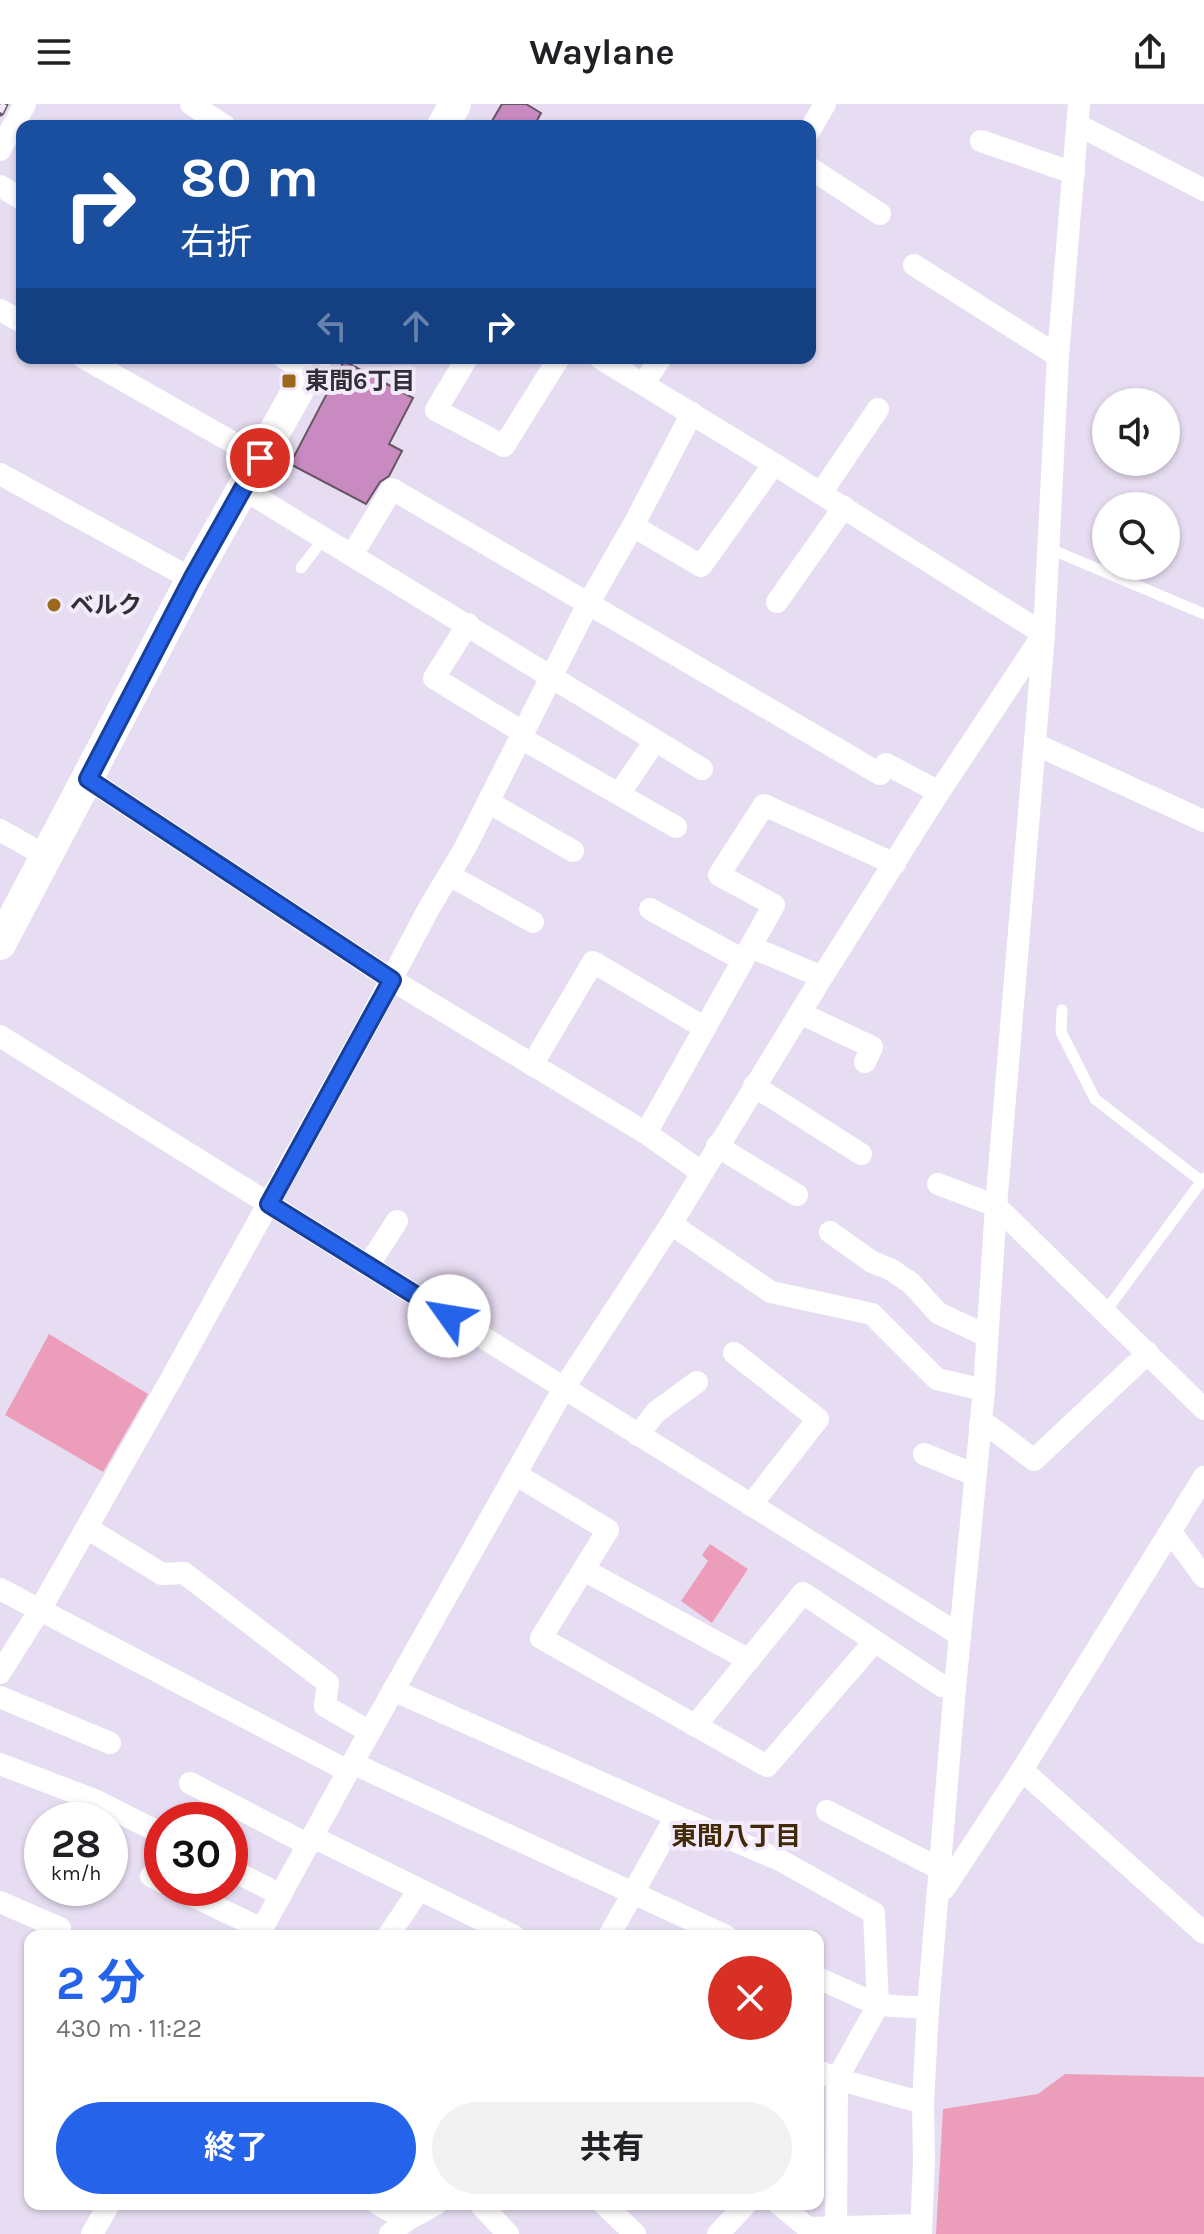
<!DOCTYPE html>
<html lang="ja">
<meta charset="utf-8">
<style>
:root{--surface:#fff;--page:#f2f2f2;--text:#202124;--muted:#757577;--accent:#2563eb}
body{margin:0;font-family:Karla,"Noto Sans JP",sans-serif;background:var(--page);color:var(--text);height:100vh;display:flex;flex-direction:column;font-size:30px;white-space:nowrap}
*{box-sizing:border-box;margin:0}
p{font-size:26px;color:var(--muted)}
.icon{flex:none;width:44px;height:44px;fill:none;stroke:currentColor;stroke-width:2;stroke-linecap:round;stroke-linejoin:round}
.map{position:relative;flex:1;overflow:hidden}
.details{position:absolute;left:24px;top:1826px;width:800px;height:280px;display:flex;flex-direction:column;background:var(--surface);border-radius:16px;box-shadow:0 2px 6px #0004}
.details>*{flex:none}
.hud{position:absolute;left:16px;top:16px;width:800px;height:244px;border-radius:16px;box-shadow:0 2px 6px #0004;background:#1a4fa0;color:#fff;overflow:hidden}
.tools{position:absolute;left:1092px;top:284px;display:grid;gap:16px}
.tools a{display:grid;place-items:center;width:88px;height:88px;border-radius:50%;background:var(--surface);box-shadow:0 2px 6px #0004;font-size:40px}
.speed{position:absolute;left:24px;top:1698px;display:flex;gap:16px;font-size:40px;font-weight:700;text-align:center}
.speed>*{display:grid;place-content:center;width:104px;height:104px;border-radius:50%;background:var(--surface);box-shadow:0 2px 6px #0004;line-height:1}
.speed small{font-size:20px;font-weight:400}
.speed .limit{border:12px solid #d22;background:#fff;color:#111}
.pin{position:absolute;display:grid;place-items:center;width:68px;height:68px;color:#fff;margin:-34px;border:4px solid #fff;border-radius:50%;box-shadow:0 2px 8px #0007}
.me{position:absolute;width:88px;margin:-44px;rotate:302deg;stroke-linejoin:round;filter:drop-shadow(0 0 6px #0008)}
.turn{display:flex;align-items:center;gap:28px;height:168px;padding:0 32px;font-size:36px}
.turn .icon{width:104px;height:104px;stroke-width:2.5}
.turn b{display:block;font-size:56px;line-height:68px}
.lanes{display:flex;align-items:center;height:76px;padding:0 32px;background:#0003;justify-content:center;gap:40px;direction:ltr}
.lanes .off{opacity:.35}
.round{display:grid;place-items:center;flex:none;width:84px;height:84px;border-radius:42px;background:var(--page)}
.summary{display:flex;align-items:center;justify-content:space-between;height:136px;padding:0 32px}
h1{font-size:48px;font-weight:700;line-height:60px;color:var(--accent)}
.primary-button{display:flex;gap:16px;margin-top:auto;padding:16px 32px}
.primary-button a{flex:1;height:92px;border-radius:48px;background:var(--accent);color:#fff;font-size:32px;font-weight:700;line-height:92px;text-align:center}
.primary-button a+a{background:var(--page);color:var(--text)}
header{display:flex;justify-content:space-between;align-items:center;height:104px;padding:0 32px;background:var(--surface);font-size:36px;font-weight:700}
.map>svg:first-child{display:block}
</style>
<header><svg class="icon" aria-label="menu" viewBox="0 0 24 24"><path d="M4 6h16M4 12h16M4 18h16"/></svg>Waylane<svg class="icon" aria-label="share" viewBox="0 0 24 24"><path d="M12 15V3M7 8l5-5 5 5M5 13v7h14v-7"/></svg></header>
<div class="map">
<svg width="1204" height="2130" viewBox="0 0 1204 2130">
<rect width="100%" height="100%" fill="#e7ddf2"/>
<g fill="#ec9db9">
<path d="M 49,1230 L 148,1290 L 103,1368 L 5,1311 Z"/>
<path d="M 710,1440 L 748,1465 L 712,1519 L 681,1497 L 708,1457 L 702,1451 Z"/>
<path d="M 1065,1970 L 1204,1973 L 1204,2130 L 936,2130 L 943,2005 L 1038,1990 Z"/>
</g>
<g fill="#c98ac1" stroke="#665563" stroke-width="2">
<path d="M 502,0 L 526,0 L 541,9 L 534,22 L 489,22 Z"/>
<path d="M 344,257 L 413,294 L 389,340 L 402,347 L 389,372 L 380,378 L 366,400 L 290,360 Z"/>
</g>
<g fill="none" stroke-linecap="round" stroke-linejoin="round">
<g stroke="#fff" stroke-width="11">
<path d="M 264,357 L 285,369"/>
<path d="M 1048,444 L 1204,510"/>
<path d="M 301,464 L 324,434"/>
<path d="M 1062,906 L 1061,928 L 1095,995 L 1201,1077"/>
<path d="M 1105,1208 L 1204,1074"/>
</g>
<g stroke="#fff" stroke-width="22">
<path d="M 191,0 L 225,22"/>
<path d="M 1078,21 L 1204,86"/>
<path d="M 810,26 L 825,0"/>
<path d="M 981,37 L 1074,69"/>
<path d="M 0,46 L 25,0"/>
<path d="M 810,64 L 880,110"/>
<path d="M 0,82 L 22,95"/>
<path d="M 914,161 L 1058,252"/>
<path d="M 0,206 L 22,218"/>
<path d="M 84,254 L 260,354"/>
<path d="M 284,254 L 308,268"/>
<path d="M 467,254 L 436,306 L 504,342 L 559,254"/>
<path d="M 600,254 L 774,360 L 1044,530"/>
<path d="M 643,280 L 661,254"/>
<path d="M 0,370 L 192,475"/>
<path d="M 243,385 L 702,665"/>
<path d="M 821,389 L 878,305"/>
<path d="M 633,422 L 701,462 L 774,360"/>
<path d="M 352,451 L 392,385 L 880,670 L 886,660 L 939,688"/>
<path d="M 777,498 L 844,403"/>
<path d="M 468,520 L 434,574 L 524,629"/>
<path d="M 521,634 L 676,723"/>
<path d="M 1035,640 L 1204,717"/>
<path d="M 88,675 L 392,876 L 646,1029 L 701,1068"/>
<path d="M 619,690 L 655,637"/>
<path d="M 488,698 L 573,747"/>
<path d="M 0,726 L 46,752"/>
<path d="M 449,771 L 533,818"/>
<path d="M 650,805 L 743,856"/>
<path d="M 751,843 L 822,873"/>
<path d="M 800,909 L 872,943 L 865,958"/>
<path d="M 0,932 L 960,1531"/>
<path d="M 532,961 L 593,858 L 705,924"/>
<path d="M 754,982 L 861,1050"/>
<path d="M 646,1029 L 774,801 L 719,771 L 764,701 L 895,760"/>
<path d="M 717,1042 L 797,1091"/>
<path d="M 938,1080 L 996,1102 L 1204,1305"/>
<path d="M 671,1120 L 771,1188 L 872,1210 L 937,1275 L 984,1286"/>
<path d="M 830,1128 L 872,1158 L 890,1165 L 911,1179 L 938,1209 L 987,1232"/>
<path d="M 368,1162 L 397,1117"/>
<path d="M 734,1249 L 818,1315 L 751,1401"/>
<path d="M 980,1320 L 989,1322 L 1034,1356 L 1148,1249"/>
<path d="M 638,1331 L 656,1308 L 697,1278"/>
<path d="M 924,1350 L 975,1371"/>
<path d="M 515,1370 L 608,1426 L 541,1534 L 767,1662 L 875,1537"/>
<path d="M 87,1424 L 162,1470 L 184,1469 L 328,1579 L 325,1602 L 370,1628"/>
<path d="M 1171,1428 L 1204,1473"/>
<path d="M 584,1466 L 749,1556"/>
<path d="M 0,1485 L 348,1667"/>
<path d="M 0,1569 L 41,1504 L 170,1277 L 364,927 L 429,804 L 465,744 L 588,500 L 633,422 L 692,309"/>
<path d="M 393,1586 L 676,1712 L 780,1756 L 874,1809 L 878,1901 L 837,1975 L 836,2130"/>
<path d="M 0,1593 L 110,1639"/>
<path d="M 695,1622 L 803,1489 L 942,1582 L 955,1583"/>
<path d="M 352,1659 L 726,1832"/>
<path d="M 0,1660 L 97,1697 L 162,1730"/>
<path d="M 1022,1666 L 1204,1829"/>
<path d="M 190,1679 L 309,1741"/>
<path d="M 827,1707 L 940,1765"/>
<path d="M 313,1733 L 514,1832"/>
<path d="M 230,1765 L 281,1791"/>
<path d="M 151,1772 L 162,1778"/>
<path d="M 176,1784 L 262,1825"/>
<path d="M 939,1787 L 944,1785 L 1022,1666 L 1204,1373"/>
<path d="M 0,1798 L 60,1824 L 57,1832"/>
<path d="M 258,1832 L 363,1640 L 564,1284 L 671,1120 L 822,873 L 939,688 L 1043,531"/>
<path d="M 388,1832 L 419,1786"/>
<path d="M 609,1832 L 676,1712"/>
<path d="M 818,1874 L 878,1901 L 928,1904"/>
<path d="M 818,1967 L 837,1975 L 923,1999"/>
<path d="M 378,2100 L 407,2116"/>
<path d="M 480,2100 L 508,2130"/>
<path d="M 604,2100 L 635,2130"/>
<path d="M 779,2100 L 808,2124 L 921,2121"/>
<path d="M 92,2130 L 109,2100"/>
<path d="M 390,2130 L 407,2116 L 436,2100"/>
<path d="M 718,2130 L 746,2100"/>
<path d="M 921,2130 L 924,2056 L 923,1999 L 928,1904 L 955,1583 L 984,1286 L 996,1102 L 1044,530 L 1058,252 L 1079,0"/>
</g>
<g stroke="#fff" stroke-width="32">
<path d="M 443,22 L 455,0"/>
<path d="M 0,840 L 192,475 L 316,254"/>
</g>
<defs>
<path id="rail" d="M 0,8 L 4,0"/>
</defs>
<use href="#rail" stroke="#635d69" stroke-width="9"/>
<use href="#rail" stroke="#f3ebfc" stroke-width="6" stroke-dasharray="18" stroke-linecap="butt"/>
</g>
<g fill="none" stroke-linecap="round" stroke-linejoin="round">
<defs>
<path id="route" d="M 260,354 L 192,475 L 88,675 L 392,876 L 269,1100 L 449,1212"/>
</defs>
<use href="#route" stroke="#184099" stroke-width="20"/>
<use href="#route" stroke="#2563eb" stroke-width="14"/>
</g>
<g fill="#9a691c" stroke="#f3ebfc" stroke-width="3">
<rect x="281" y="269" width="16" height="16" rx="4"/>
<circle cx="54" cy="501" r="8"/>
</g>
<g text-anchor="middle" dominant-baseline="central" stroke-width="8" stroke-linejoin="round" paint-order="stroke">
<g font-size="24" font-weight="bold" fill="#322e36" stroke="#f3ebfc" text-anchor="start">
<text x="305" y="277">東間6丁目</text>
<text x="70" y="501">ベルク</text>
</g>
<g font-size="26" font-weight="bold" fill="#412a05" stroke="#f3ebfc">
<text x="736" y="1732">東間八丁目</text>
</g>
</g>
</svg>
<div class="tools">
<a><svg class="icon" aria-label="sound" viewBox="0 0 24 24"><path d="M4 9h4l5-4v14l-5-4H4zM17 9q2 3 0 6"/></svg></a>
<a><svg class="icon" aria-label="search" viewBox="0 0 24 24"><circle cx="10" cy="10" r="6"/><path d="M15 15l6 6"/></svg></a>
</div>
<div class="speed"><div>28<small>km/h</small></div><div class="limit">30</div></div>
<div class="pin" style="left:260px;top:354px;background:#d93025"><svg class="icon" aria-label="arrive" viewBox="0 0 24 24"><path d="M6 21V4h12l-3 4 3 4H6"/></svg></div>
<svg class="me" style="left:449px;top:1212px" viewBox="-20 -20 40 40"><circle r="19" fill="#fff"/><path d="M0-13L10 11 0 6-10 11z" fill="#2563eb"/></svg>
<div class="hud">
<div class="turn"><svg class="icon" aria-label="right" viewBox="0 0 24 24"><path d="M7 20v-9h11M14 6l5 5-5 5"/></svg><div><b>80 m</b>右折</div></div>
<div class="lanes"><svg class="icon off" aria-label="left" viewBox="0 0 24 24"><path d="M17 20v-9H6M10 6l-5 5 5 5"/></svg><svg class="icon off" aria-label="ahead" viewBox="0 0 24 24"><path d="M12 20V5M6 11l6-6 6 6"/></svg><svg class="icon" aria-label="right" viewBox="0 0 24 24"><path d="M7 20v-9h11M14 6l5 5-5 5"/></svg></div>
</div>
<section class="details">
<div class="summary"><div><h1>2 分</h1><p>430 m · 11:22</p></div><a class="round" style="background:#d93025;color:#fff"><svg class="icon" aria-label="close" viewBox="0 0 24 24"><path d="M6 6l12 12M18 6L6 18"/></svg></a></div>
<div class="primary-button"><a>終了</a><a>共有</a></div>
</section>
</div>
